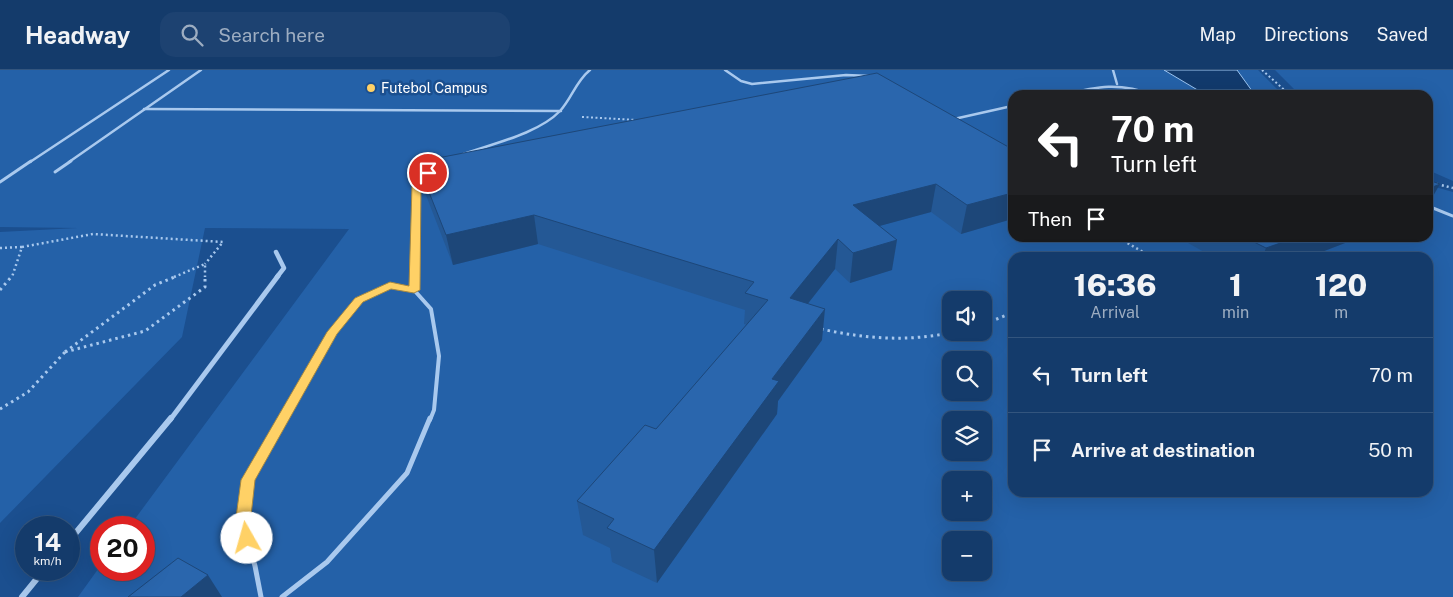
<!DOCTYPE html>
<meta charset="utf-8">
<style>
:root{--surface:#143b6b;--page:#1d4271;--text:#f1f3f6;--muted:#9dadc1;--line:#33557e}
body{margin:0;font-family:"Public Sans",sans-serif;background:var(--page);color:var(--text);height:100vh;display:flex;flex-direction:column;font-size:19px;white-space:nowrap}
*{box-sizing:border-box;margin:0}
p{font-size:16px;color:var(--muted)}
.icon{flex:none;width:28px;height:28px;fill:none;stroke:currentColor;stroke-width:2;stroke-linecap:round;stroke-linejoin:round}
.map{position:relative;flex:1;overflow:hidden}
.sheet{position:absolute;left:1008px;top:182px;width:425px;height:245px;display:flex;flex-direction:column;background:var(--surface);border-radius:15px;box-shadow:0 5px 20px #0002,0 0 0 1px var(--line)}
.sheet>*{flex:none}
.guide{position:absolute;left:1008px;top:20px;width:425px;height:152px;border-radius:15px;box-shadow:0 5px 20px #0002,0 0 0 1px var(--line);background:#202124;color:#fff;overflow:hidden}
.controls{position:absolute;left:942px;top:221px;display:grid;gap:10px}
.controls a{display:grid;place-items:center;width:50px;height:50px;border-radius:10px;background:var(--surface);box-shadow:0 5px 20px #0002,0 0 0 1px var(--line);font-size:25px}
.speed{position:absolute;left:15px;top:446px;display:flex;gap:10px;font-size:25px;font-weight:700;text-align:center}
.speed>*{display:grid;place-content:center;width:65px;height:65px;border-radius:50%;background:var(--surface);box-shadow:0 5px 20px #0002,0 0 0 1px var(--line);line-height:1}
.speed small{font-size:12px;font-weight:400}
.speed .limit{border:8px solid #d22;background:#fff;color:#111}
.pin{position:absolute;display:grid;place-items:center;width:42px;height:42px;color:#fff;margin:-21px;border:2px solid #fff;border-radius:50%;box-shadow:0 1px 5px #0007}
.me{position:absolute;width:55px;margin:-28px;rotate:353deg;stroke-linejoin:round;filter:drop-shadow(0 0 4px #0008)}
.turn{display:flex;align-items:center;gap:18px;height:105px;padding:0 20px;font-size:22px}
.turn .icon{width:65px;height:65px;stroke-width:2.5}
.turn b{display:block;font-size:35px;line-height:42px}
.then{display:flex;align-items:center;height:48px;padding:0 20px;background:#0003;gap:10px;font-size:19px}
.eta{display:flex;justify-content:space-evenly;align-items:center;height:85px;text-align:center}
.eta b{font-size:30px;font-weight:800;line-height:35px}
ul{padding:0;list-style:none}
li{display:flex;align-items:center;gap:15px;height:75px;padding:0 20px;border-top:1px solid var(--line)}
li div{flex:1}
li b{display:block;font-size:19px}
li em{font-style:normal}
header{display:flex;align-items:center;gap:30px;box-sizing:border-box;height:70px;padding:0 25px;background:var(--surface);border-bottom:1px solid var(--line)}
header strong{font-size:24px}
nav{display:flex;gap:28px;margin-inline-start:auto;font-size:18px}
.search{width:350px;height:45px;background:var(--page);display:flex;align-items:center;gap:12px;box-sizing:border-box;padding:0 18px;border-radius:15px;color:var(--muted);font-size:19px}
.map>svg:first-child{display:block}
</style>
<header>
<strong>Headway</strong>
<div class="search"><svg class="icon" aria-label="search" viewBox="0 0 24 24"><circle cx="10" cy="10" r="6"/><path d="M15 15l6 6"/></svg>Search here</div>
<nav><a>Map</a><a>Directions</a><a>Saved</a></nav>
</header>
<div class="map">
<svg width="1453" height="527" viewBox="0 0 1453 527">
<rect width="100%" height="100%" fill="#1b4f8f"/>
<g fill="#2461a8" fill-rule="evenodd">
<path d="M 0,0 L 1258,0 L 1283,25 L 1012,25 L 1012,168 L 1428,168 L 1428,115 L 1453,122 L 1453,527 L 78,527 L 101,495 L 101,500 L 144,500 L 144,458 L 129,457 L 349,159 L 205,158 L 182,267 L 0,453 L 0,162 L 78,158 L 0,157 ZM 1012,188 L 1428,188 L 1428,422 L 1012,422 ZM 951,230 L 984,230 L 984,262 L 951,262 ZM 951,290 L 984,290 L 984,322 L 951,322 ZM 951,350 L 984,350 L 984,382 L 951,382 ZM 951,410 L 984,410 L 984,442 L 951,442 ZM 951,470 L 984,470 L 984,502 L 951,502 Z"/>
<path d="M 1275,0 L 1453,0 L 1453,111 L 1428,100 L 1428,25 L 1300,25 Z"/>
</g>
<path fill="#123a6d" stroke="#9cc4f0" d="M 1164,0 L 1237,0 L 1255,25 L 1206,25 Z"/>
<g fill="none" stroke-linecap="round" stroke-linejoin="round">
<g stroke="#a9c9ee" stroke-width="2" stroke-dasharray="2 2.5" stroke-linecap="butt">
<path d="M 1262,0 L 1290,25"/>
<path d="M 582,47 L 636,50"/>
</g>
<g stroke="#a9c9ee" stroke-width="2.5" stroke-dasharray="2 3" stroke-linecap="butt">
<path d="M 1437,114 L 1453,118"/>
<path d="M 1119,168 L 1153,188"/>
<path d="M 22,177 L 93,164 L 223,172 L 205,194"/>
<path d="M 0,178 L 22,177 L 12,207"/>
<path d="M 174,207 L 205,194 L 205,207"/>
</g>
<g stroke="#a9c9ee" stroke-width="3" stroke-dasharray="2.5 4" stroke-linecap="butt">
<path d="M 0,220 L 12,206"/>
<path d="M 984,254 L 1012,243"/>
<path d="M 821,259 C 867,269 908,272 954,262"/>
<path d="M 65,282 L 155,215 L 177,206"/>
<path d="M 65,282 L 145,261 L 205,217 L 205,206"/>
<path d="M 0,339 L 28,322 L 65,282"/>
</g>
<g stroke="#a9c9ee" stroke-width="2.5">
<path d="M 725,0 L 741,11 L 752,14 L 846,5 L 871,6"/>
<path d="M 1113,0 L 1117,14"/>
<path d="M 1063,25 C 1098,16 1119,12 1154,25"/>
<path d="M 144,39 L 561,41"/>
<path d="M 954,49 L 1012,36"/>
<path d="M 461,85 C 491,74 538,64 560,41 C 572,28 576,11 590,0"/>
<path d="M 30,92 L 169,0"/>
<path d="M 69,92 L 201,0"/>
</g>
<g stroke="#a9c9ee" stroke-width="3">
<path d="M 55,102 L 71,91"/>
<path d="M 0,112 L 31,91"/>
<path d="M 1428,136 L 1453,146"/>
<path d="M 414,207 L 414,136 L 416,116 L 424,108"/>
</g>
<g stroke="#a9c9ee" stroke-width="4">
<path d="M 414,206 L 414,220"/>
<path d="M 283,350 L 333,262 L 359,230 L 390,216 L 414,220 L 431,239 L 439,286 L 434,340 L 430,350"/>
</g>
<g stroke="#a9c9ee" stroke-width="5">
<path d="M 261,527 L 255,496 L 243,455 L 248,410 L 283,348"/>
<path d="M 282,527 L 327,492 L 407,403 L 430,348"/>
</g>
<path stroke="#a9c9ee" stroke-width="4.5" d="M 276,182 L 284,198 L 277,207"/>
<path stroke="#a9c9ee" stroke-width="5" d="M 170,350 L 278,206"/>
<g stroke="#a9c9ee" stroke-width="6">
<path d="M 69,471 L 171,348"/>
<path d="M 22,527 L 44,500"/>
</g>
</g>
<g fill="#245895">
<path d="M 1012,79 L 1012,149 L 961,164 L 931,142 L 879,156 L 892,200 L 850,213 L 835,199 L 808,233 L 822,270 L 778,331 L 777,344 L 657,513 L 612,492 L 610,478 L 583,465 L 577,431 L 656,359 L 747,255 L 744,254 L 745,240 L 538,174 L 453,195 L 424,120 L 417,92 Z"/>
<path d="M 1179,168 L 1358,168 L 1306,188 L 1215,188 Z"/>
</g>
<g fill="#1d4779">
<path d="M 936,114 L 931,142 L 850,164 L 853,135 Z"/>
<path d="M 1440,114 L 1428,135 L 1428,119 Z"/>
<path d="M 1012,123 L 1012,149 L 961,164 L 967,135 Z"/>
<path d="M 534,145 L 538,174 L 453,195 L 446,165 Z"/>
<path d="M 1295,168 L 1358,168 L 1306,188 L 1262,188 L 1266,178 Z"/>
<path d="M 838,169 L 835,199 L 788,259 L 790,228 Z"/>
<path d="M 897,170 L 892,200 L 850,213 L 853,183 Z"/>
<path d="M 825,239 L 822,270 L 778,331 L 777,344 L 657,513 L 654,480 L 772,309 Z"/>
<path d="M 208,505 L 222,527 L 181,527 Z"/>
</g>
<g fill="#2a66ad" stroke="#1d4779">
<path d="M 877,3 L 1012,79 L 1012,123 L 967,135 L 936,114 L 853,135 L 897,170 L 853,183 L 838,169 L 790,228 L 825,239 L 772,309 L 779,311 L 654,480 L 607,458 L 614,449 L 577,431 L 645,355 L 656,359 L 768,230 L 745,223 L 754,212 L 534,145 L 446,165 L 417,92 Z"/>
<path d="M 1428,110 L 1440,114 L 1428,119 Z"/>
<path d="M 1246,168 L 1295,168 L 1266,178 Z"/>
<path d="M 178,488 L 208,505 L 181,527 L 128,527 Z"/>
</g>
<path fill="#ffd166" stroke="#a68842" d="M 425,101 L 432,103 L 421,116 L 420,220 L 414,223 L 391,219 L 363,232 L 337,264 L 255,410 L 250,455 L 254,468 L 252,473 L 247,475 L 241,473 L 235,455 L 241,410 L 327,262 L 355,228 L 390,212 L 409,216 L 412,116 Z"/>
<circle fill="#ffd166" stroke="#1b4f8f" stroke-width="2" cx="371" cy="18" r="5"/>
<g text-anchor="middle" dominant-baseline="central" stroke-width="5" stroke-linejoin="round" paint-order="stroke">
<g font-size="14" fill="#fff" stroke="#1b4f8f" text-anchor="start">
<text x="381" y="18">Futebol Campus</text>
</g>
</g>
</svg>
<div class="controls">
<a><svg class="icon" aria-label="sound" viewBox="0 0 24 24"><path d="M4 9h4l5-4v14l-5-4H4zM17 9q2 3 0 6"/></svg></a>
<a><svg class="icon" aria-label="search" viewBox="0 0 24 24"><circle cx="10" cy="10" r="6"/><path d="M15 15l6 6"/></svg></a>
<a><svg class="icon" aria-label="layers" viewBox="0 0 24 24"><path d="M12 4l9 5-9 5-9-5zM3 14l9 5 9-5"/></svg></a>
<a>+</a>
<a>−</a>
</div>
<div class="speed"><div>14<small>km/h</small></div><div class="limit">20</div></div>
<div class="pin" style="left:428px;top:103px;background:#d93025"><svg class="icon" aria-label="arrive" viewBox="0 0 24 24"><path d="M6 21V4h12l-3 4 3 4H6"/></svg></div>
<svg class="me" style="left:247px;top:468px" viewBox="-20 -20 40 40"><circle r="19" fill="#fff"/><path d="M0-13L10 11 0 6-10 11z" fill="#ffd166"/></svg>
<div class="guide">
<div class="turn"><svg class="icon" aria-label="left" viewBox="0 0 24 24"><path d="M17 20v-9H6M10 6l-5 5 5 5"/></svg><div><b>70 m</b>Turn left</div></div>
<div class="then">Then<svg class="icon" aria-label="arrive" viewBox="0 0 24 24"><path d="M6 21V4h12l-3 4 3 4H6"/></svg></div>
</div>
<section class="sheet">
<div class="eta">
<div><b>16:36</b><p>Arrival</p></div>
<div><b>1</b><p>min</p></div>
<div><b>120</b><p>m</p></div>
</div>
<ul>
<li><svg class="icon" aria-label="left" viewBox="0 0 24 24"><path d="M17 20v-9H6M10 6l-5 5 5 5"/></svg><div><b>Turn left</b></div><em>70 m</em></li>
<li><svg class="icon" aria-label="arrive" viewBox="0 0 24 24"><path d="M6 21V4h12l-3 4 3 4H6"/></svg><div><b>Arrive at destination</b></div><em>50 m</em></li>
</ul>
</section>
</div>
